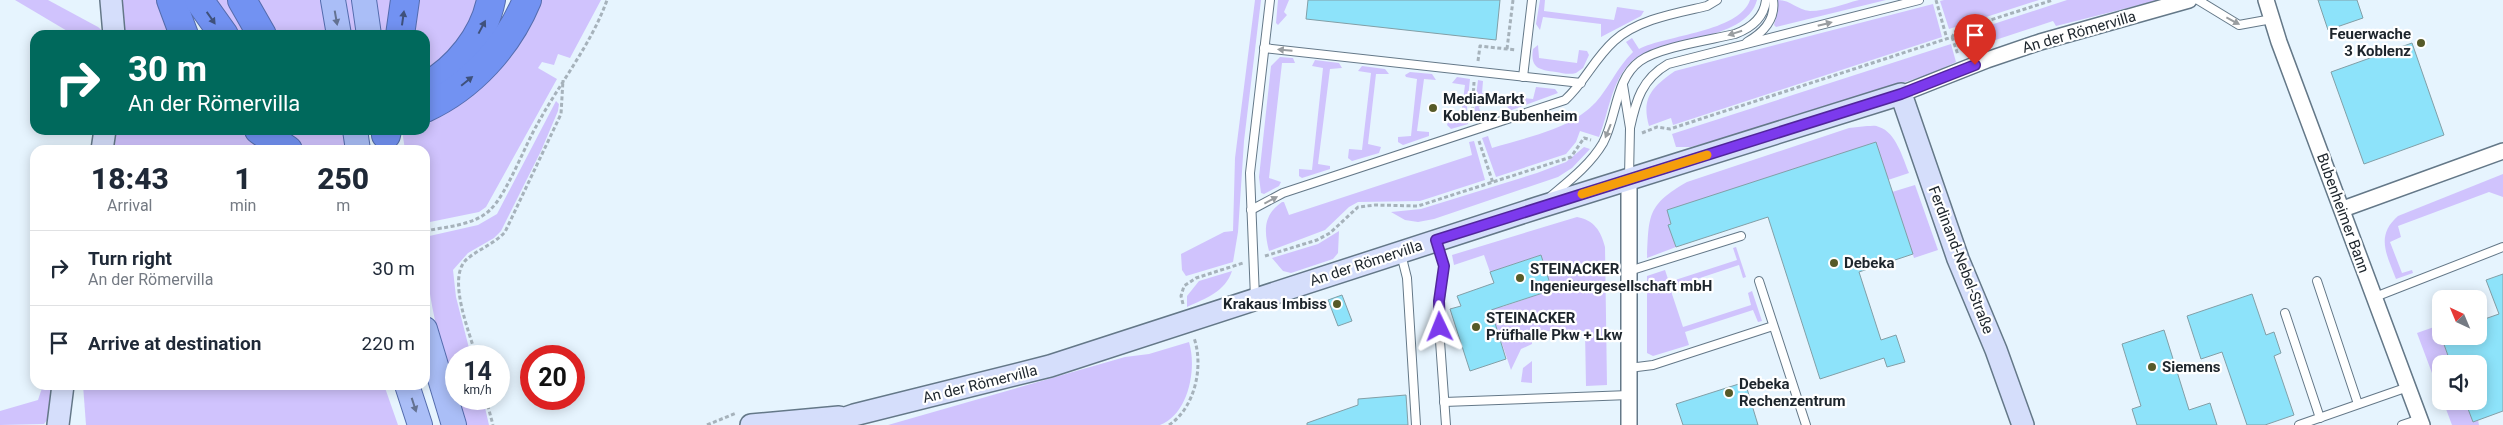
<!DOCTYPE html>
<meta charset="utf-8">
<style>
:root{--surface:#fff;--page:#f6f6f7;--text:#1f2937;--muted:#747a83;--line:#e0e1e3}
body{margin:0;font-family:Roboto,sans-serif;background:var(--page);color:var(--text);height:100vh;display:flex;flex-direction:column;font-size:19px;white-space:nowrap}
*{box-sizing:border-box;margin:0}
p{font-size:16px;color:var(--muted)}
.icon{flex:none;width:28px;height:28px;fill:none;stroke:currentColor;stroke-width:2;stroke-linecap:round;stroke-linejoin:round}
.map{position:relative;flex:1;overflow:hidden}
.panel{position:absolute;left:30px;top:145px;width:400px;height:245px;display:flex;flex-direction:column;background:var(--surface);border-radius:15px;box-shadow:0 2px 12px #0003}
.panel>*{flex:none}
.hud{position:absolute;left:30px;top:30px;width:400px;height:105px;border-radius:15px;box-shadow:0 2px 12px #0003;background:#00695c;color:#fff;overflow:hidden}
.needle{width:32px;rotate:316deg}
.buttons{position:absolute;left:2432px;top:290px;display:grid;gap:10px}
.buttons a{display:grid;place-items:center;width:55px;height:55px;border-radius:10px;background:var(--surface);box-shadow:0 2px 12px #0003;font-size:25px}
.speed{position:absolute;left:445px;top:345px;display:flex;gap:10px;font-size:25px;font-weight:700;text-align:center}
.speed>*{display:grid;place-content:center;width:65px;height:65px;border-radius:50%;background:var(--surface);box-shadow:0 2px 12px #0003;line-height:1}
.speed small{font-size:12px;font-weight:400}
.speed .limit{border:8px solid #d22;background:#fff;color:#111}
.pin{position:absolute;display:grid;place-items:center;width:42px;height:42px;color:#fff;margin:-51px -21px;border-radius:50% 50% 50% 0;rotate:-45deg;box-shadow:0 0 5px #0007}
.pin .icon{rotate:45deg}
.me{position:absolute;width:55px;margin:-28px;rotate:358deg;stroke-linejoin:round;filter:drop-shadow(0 0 4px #0008)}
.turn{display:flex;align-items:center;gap:18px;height:105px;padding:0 15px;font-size:22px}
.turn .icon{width:65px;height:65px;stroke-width:2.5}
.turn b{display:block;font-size:35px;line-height:42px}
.eta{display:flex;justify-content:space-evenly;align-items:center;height:85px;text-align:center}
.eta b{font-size:30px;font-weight:800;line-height:35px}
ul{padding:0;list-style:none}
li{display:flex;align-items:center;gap:15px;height:75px;padding:0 15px;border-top:1px solid var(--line)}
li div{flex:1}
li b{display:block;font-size:19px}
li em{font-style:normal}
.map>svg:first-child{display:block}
</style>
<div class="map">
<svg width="2503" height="425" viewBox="0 0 2503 425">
<rect width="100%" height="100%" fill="#e6f4fe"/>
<g fill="#d0c3fd">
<path d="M 15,0 L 48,0 L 98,27 L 107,35 L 74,35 Z"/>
<path d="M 120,0 L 163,0 L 176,35 L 123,35 Z"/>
<path d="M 210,0 L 234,0 L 254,35 L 236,35 Z"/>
<path d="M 251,0 L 324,0 L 329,35 L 271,35 Z"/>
<path d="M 346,0 L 354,0 L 359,35 L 351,35 Z"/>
<path d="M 373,0 L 394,0 L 391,35 L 378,35 Z"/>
<path d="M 412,0 L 484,0 L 478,19 L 425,78 L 425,35 L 407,35 Z"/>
<path d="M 537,0 L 601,0 L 570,58 L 558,54 L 554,65 L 542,62 L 538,68 L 557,79 L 486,207 L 479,212 L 425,223 L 425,150 L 405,150 L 402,130 L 425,130 L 425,118 Z"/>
<path d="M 1255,0 L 1261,0 L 1244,141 L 1238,232 L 1233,262 L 1186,276 L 1182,270 L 1181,254 L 1224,232 L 1233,231 L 1235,158 Z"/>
<path d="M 1278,0 L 1289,0 L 1284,12 L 1287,15 L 1278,25 L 1276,23 Z"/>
<path d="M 1540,0 L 1545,0 L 1544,11 L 1614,20 L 1617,7 L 1644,11 L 1641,16 L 1601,37 L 1601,24 L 1543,17 L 1540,30 L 1536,24 Z"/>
<path d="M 1750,0 L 1757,0 C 1745,44 1659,35 1630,63 C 1611,83 1609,112 1599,137 L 1580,131 L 1576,142 L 1566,154 L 1496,177 L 1482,138 L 1488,136 L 1492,148 C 1527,137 1570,130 1596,102 C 1610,86 1616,69 1633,52 L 1626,42 L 1632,38 L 1639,49 C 1666,35 1739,32 1750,0 Z"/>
<path d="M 1778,0 C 1791,0 1797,10 1810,11 C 1827,11 1843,4 1859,0 C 1868,0 1878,0 1886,0 L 1776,27 L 1774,25 L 1778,11 Z"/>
<path d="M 1944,0 L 2039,0 L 1949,29 L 1940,1 Z"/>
<path d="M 2067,0 L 2159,0 L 2056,26 L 2053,21 L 1962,51 L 1957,36 Z"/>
<path d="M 1933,4 L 1942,37 L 1673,125 L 1671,118 L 1649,126 C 1641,98 1652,87 1675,71 Z"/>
<path d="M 1951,44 L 1956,62 L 1930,74 L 1769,126 L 1691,147 L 1676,147 L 1672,134 Z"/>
<path d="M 1538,45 L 1539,58 L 1577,63 L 1579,50 L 1587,51 L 1589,55 L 1583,68 L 1576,73 C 1569,75 1562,73 1556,72 C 1539,70 1530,68 1533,49 Z"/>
<path d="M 1280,57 L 1293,58 L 1295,63 L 1282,63 L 1269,178 L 1281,182 L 1279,186 L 1264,194 L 1261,193 L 1259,177 L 1271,66 Z"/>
<path d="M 1315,60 L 1339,63 L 1342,68 L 1330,69 L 1318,164 L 1330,166 L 1330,169 L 1302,178 L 1299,176 L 1299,169 L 1312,170 L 1323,68 L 1312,66 Z"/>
<path d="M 1362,66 L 1385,69 L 1389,74 L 1376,74 L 1368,144 L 1381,147 L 1379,153 L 1352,161 L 1348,158 L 1349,149 L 1362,150 L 1371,73 L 1358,71 Z"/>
<path d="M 1410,72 L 1432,74 L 1436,80 L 1424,79 L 1417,131 L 1429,132 L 1429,136 L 1403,145 L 1398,142 L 1398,137 L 1411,136 L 1417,79 L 1406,77 L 1405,75 Z"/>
<path d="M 1457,77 L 1470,79 L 1466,117 L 1468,124 L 1451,129 L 1447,125 L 1448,122 L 1460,123 L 1465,85 L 1452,83 Z"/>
<path d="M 1478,80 L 1483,81 L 1482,93 L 1533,99 L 1536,87 L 1555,89 L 1558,93 L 1509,111 L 1505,99 L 1479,107 L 1482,119 L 1477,121 L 1474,113 Z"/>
<path d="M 556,101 L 559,104 L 558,111 L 541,151 L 501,231 L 494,238 L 468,253 L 453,270 L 456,297 L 471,356 L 456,356 L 456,399 L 483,399 L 489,425 L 463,425 C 446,364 425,300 425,237 L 478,225 L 497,214 Z"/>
<path d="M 1867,126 C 1871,126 1876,125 1879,127 C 1896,132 1903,159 1909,173 L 1888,180 L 1876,142 L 1669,224 L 1676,247 L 1647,258 C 1649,215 1647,205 1687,182 L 1849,128 Z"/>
<path d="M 112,130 L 246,130 L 273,150 L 109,150 Z"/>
<path d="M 272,130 L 345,130 L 348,150 L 301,150 Z"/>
<path d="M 1474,141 L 1485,180 L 1420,201 L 1358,202 L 1349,207 L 1325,230 L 1269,251 C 1264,231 1263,215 1282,202 L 1284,202 L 1289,215 L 1472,155 L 1469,142 Z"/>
<path d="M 1584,147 L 1590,149 L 1572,168 L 1558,177 L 1434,219 L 1418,222 L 1405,220 L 1391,212 L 1421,209 L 1537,173 L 1566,162 Z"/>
<path d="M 2503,174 L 2503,197 L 2489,192 L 2398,226 L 2401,237 L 2390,242 L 2402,273 L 2412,270 L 2413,273 L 2396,279 C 2387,255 2375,236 2398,216 Z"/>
<path d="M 1915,185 L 1938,250 L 1914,258 L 1892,192 Z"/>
<path d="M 1577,217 C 1594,220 1601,231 1605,247 L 1607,385 L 1586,386 L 1585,331 L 1532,331 L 1532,344 L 1521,349 L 1511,370 L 1486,297 L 1502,307 L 1552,290 L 1541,255 L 1490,272 L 1484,255 L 1454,265 L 1452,255 Z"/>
<path d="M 1339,231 L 1338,253 L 1333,259 L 1291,273 L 1283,271 L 1272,258 L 1318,244 Z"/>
<path d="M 1736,247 L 1746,277 L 1743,278 L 1739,265 L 1670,288 L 1683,327 L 1751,305 L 1748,293 L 1752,291 L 1762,321 L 1758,322 L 1753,310 L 1685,332 L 1689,345 L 1653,356 L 1647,353 L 1647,276 L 1665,270 L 1669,282 L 1737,260 L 1733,248 Z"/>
<path d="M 1232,271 C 1225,292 1206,298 1187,307 L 1187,296 L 1199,281 Z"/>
<path d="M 2434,327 L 2437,337 L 2441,336 L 2451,364 L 2441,364 L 2441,397 L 2417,333 Z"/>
<path d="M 1189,342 C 1197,368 1189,414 1160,425 L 888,425 L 1125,357 L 1149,354 Z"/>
<path d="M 1532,361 L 1532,383 L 1521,382 L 1523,368 Z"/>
<path d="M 43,385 L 56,385 L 51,415 L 44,424 L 0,425 L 0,411 L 38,400 Z"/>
<path d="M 83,385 L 384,385 L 398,425 L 86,425 Z"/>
<path d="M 2443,401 L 2465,401 L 2473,422 L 2478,420 L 2479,425 L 2452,425 Z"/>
</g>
<g fill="#8de3fa" stroke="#829fa7">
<path d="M 1308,0 L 1500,0 L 1496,40 L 1306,19 Z"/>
<path d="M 2318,0 L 2357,0 L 2363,18 L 2328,30 Z"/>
<path d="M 2412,43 L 2444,135 L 2364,164 L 2331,72 Z"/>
<path d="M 1876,142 L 1913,254 L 1859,272 L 1881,340 L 1896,335 L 1905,362 L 1887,367 L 1884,358 L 1820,379 L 1768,217 L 1676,247 L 1668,225 L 1671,224 L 1667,210 Z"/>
<path d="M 1541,255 L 1552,290 L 1491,310 L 1506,359 L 1470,371 L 1450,309 L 1461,306 L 1457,296 L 1494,283 L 1490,272 Z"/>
<path d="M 2503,274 L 2503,411 L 2473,422 L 2465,401 L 2479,401 L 2479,364 L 2451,364 L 2441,336 L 2479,336 L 2479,321 L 2499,314 L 2486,280 Z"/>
<path d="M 2252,294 L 2266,335 L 2274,332 L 2281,353 L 2274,356 L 2294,415 L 2265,425 L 2247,425 L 2222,352 L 2201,359 L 2187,316 Z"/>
<path d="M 1342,295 L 1352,321 L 1338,326 L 1328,300 Z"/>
<path d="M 2164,330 L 2189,410 L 2210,403 L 2217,425 L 2137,425 L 2132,409 L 2141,406 L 2122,344 Z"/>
<path d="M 1745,382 L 1758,425 L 1683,425 L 1676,404 Z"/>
<path d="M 1406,395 L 1408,425 L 1307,425 L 1307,423 L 1358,405 L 1358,399 Z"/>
</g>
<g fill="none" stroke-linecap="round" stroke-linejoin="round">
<defs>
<g id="lane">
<path d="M 2198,0 L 2239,25 L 2272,19"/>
<path d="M 1747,42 C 1763,33 1776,19 1773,0"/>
<path d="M 1264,48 L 1581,83"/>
<path d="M 1523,77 L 1532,0"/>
<path d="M 1623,85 L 1630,128 L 1629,177"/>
<path d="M 1630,128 C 1636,100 1642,79 1668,64 L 1919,0"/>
<path d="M 1550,197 C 1569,181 1590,165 1603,143 C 1617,117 1615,79 1640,61 C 1660,47 1710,40 1735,34 C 1751,28 1764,18 1766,0"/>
<path d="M 1251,210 L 1283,193 L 1565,100 C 1584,83 1594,59 1614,41 C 1638,19 1677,13 1707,6 L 1717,0"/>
<path d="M 1437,242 L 1444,266 L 1438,313 L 1446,425"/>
<path d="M 1401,254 L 1407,278 L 1416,425"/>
<path d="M 1629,271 L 1741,236"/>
<path d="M 1759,281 L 1806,425"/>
<path d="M 2317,281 L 2358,404"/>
<path d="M 2375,297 L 2503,247"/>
<path d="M 1255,298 L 1250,173 L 1270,0"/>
<path d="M 2285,313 L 2320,418"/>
<path d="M 1629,368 L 1653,365 L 1773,326"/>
<path d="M 1444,402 L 1629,395"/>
<path d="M 2299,425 L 2408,387"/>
<path d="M 2402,425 L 2420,419"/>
</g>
<g id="street">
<path d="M 2266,0 L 2279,42 L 2422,425"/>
<path d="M 1901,94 L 1987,60 L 2040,42 L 2189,0"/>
<path d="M 1629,179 L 1629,425"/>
<path d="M 2343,209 L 2503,151"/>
</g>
<g id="secondary">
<path d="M 111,0 L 114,35"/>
<path d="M 102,150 L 105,130"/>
<path d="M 58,425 L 63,385"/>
<path d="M 751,425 L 839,417"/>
<path d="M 825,425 L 854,415 L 1050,366 L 1537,208 L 1901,94 L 1958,259 L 1996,350 L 2023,425"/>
</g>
<g id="primary">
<path d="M 333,0 L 339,35"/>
<path d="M 364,0 L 369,35"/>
<path d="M 355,130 L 358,150"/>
<path d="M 425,329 L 454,425"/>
<path d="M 407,385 L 420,425"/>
</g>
<g id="highway">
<path d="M 171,0 L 184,35"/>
<path d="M 199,0 L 224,35"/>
<path d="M 242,0 L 262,35"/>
<path d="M 400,35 L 405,0"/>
<path d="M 425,87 C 457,69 484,36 491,0"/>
<path d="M 425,108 C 471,87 508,46 527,0"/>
<path d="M 259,130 L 288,150"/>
<path d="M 386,135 L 387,130"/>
</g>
</defs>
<use href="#lane" stroke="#647888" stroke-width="10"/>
<use href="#street" stroke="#647888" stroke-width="18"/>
<use href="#secondary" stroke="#647888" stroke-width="24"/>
<use href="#primary" stroke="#546cad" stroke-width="26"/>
<use href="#highway" stroke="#546cad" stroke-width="30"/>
<g stroke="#a6b2bb" stroke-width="3" stroke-dasharray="4 2.5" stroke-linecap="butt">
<path d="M 1936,0 L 1947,39"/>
<path d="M 1952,37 L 1958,55"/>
<path d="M 1507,49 L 1513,0"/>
<path d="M 1478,61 L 1480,46 L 1516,50"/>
<path d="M 1472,118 L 1474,82"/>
<path d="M 1642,133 L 1657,127 L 1670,129 L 1952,37 L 1956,31 L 2053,0"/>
<path d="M 1479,141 L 1493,183"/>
<path d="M 425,231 C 445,227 475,225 490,210 C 507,194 525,145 538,123 C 560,83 592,43 607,0"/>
<path d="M 1265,256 L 1317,240 L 1330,233 L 1358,207 L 1375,205 L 1418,206 L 1571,157 L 1584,138 L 1591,140"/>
<path d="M 1183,304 L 1181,296 L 1184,286 L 1196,278 L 1243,263"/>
<path d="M 476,356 C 470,333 446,277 467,259 C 479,249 494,244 505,232 L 561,114 L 563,80"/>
<path d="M 486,399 L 493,425"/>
<path d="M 707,425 L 736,413"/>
<path d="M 1169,425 C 1195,408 1204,366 1194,338"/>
</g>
<use href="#lane" stroke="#fff" stroke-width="8"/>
<use href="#street" stroke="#fff" stroke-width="15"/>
<use href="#secondary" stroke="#d5defb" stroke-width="21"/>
<use href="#primary" stroke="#aabef7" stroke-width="24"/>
<use href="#highway" stroke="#7292f2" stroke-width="28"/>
</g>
<defs><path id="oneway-solid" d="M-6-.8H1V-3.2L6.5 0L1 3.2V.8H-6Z" transform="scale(1.25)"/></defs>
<g fill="#3f517b">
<use href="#oneway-solid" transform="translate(211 18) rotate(55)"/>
<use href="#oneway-solid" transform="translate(403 18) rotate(-82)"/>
<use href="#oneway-solid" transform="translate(482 27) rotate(-62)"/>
<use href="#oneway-solid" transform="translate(467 81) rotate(-39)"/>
</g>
<g fill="#647292">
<use href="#oneway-solid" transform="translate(336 18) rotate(80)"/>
<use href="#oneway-solid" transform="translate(414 405) rotate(72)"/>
</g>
<g fill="#999da0">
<use href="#oneway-solid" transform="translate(2233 21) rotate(28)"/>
<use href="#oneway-solid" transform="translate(1825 24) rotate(-14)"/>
<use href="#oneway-solid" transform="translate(1735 33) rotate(162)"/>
<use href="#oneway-solid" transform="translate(1285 50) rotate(-175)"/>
<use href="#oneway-solid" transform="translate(1608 131) rotate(112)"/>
<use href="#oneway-solid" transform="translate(1271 200) rotate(-28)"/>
</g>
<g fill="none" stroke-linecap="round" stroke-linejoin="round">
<defs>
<path id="route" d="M 1440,327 L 1439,301 L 1444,266 L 1436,240 L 1901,94 L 1975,65"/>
</defs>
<use href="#route" stroke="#51269a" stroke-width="12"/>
<use href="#route" stroke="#7c3aed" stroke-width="9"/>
<path stroke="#f59e0b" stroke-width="9" d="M 1582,194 L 1707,155"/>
</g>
<g fill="#565a28" stroke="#fff" stroke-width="2">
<circle cx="2421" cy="43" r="5"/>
<circle cx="1433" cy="108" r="5"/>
<circle cx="1834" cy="263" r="5"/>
<circle cx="1520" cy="278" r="5"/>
<circle cx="1337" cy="304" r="5"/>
<circle cx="1476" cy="327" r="5"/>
<circle cx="2152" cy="367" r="5"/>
<circle cx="1729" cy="393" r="5"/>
</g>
<g text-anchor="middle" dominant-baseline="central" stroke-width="4.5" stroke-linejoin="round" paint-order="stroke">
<g font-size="15" fill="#1d252c" stroke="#fff">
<text transform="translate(2079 32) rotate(-16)">An der Römervilla</text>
<text transform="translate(2343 213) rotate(70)">Bubenheimer Bann</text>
<text transform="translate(1961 260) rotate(69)">Ferdinand-Nebel-Straße</text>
<text transform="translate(1366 263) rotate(-18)">An der Römervilla</text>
<text transform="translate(980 384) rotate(-14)">An der Römervilla</text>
</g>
<g font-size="15" font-weight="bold" fill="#1d252c" stroke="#fff" text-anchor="start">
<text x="2411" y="34" text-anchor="end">Feuerwache<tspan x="2411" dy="17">3 Koblenz</tspan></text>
<text x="1443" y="99">MediaMarkt<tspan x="1443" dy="17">Koblenz Bubenheim</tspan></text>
<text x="1844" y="263">Debeka</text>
<text x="1530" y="269">STEINACKER<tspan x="1530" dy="17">Ingenieurgesellschaft mbH</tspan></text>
<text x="1327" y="304" text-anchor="end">Krakaus Imbiss</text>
<text x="1486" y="318">STEINACKER<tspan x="1486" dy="17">Prüfhalle Pkw + Lkw</tspan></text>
<text x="2162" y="367">Siemens</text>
<text x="1739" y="384">Debeka<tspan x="1739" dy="17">Rechenzentrum</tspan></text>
</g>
</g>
</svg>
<div class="buttons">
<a><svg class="needle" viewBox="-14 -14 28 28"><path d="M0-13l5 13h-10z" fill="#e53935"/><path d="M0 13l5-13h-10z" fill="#747a83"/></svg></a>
<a><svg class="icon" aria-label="sound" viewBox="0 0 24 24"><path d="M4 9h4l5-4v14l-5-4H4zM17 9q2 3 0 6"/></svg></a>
</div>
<div class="speed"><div>14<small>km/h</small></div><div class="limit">20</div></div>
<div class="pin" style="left:1975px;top:65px;background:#d93025"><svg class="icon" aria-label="arrive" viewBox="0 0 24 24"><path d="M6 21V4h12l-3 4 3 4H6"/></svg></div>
<svg class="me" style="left:1440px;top:327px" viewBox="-20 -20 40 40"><path d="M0-17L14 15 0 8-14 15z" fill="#7c3aed" stroke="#fff" stroke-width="4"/></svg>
<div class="hud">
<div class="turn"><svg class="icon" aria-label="right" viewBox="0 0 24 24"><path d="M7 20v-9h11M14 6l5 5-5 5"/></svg><div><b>30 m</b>An der Römervilla</div></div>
</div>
<section class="panel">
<div class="eta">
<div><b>18:43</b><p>Arrival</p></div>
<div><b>1</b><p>min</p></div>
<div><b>250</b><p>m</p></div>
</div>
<ul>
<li><svg class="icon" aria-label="right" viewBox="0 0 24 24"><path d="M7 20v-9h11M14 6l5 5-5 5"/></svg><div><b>Turn right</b><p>An der Römervilla</p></div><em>30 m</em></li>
<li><svg class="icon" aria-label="arrive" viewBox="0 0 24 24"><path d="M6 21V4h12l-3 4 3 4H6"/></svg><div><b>Arrive at destination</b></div><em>220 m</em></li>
</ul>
</section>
</div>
